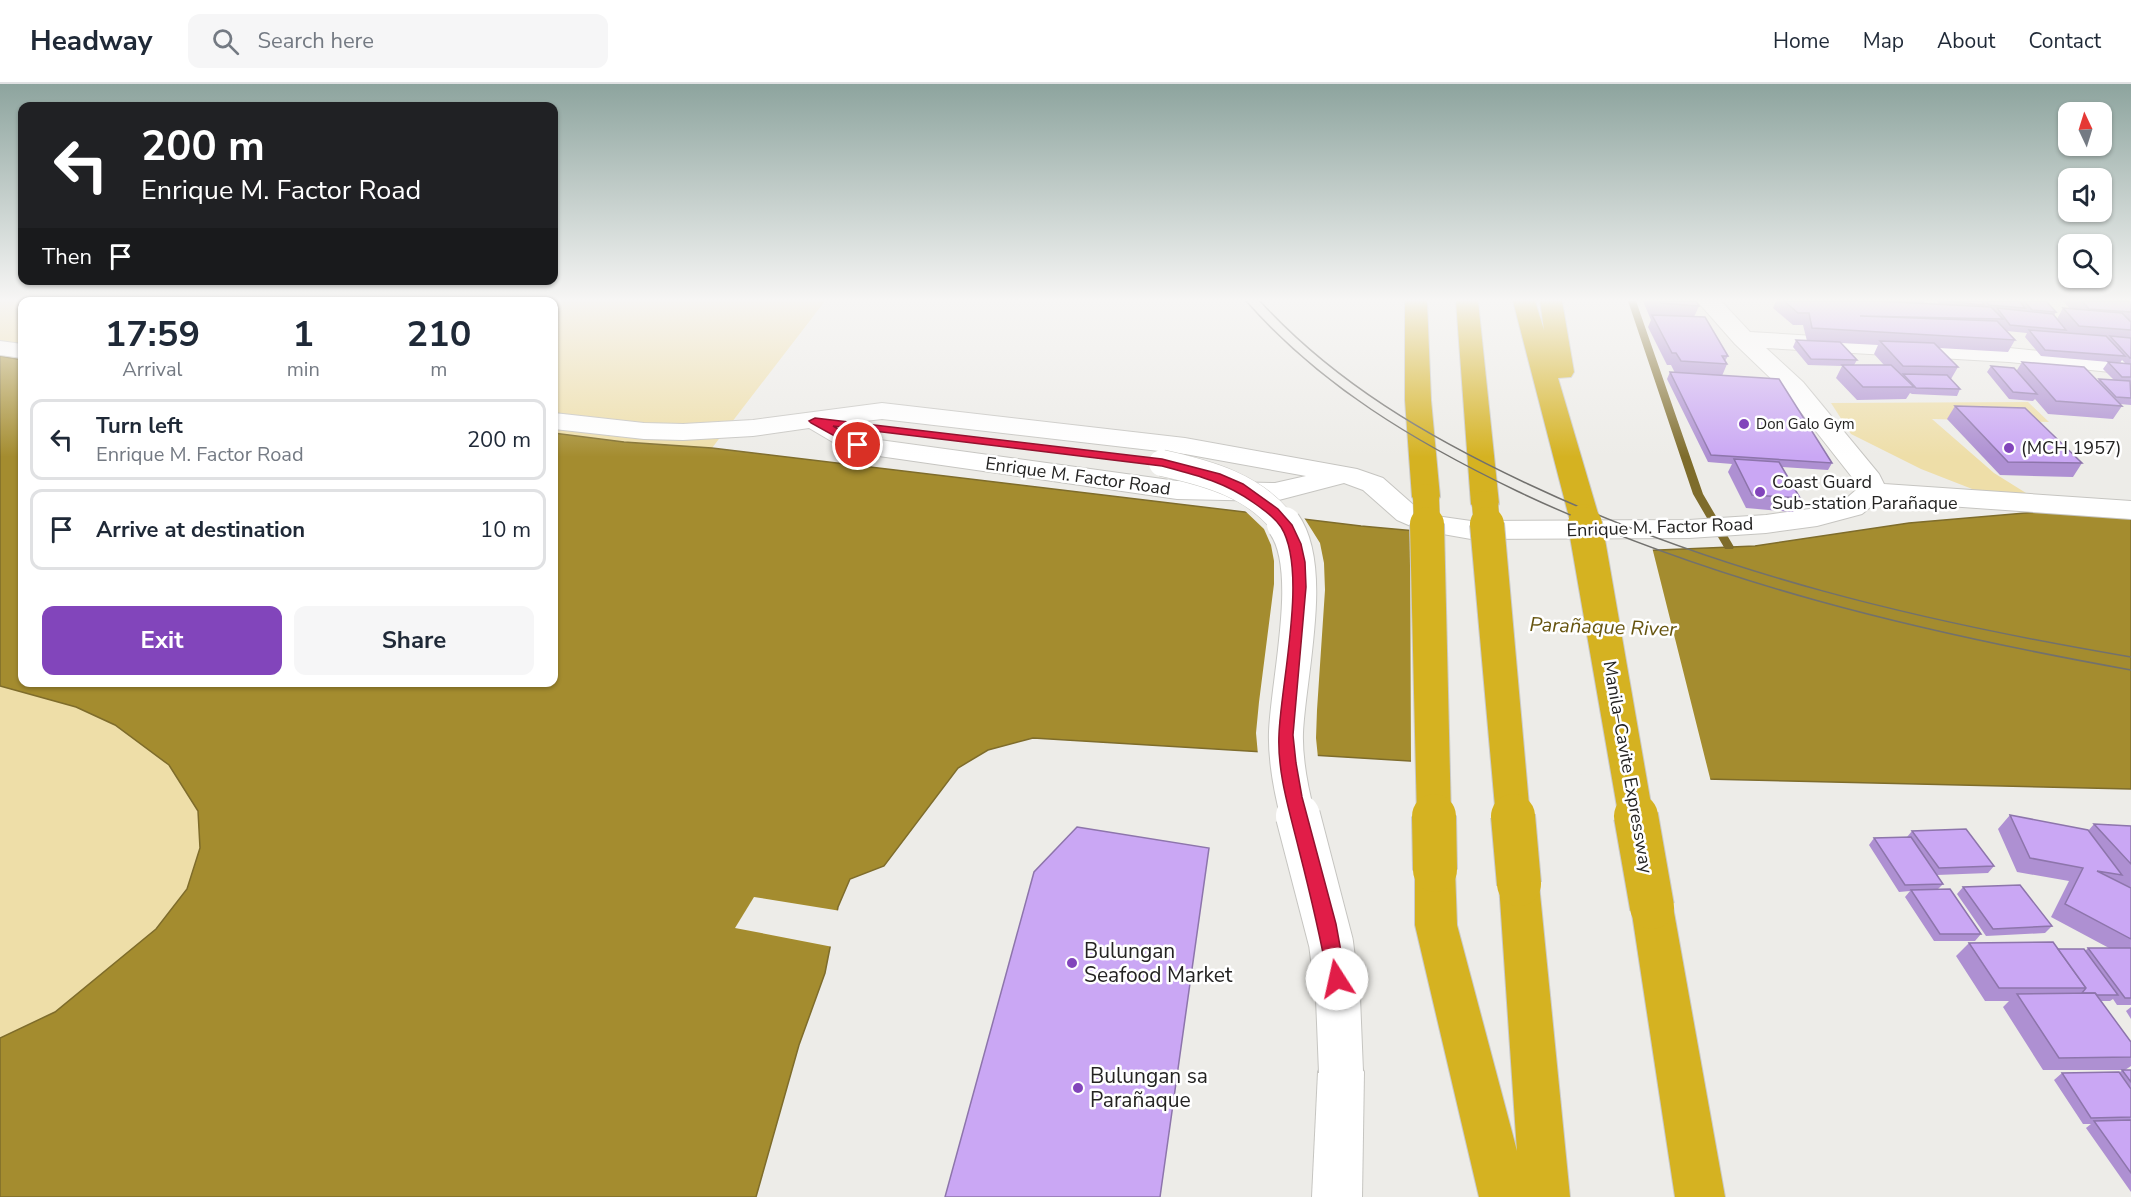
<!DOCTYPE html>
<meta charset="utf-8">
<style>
:root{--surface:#fff;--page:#f6f6f7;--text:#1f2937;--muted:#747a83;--line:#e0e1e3;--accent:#8245bb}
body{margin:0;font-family:"Nunito Sans",sans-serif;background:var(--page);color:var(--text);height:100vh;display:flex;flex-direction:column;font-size:22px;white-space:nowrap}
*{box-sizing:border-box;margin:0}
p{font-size:20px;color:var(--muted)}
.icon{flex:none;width:33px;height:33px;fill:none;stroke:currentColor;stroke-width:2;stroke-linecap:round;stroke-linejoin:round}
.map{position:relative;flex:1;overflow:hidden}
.sheet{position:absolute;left:18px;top:213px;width:540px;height:390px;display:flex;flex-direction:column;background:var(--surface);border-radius:12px;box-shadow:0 2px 4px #0004}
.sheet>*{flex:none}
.hud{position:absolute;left:18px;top:18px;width:540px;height:183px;border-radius:12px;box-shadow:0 2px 4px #0004;background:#202124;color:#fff;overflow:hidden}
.needle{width:39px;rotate:356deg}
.controls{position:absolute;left:2058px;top:18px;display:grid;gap:12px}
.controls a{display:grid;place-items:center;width:54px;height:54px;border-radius:12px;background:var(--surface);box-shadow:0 2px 4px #0004;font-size:30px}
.pin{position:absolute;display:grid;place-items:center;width:51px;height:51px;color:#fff;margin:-26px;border:3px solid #fff;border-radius:50%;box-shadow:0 2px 6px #0007}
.me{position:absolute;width:66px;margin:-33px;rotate:350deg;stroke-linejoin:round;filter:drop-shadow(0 0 4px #0008)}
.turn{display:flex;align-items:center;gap:21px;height:126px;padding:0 24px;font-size:27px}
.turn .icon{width:78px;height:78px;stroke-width:2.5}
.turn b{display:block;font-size:42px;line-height:51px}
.then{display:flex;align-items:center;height:57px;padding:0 24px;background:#0003;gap:12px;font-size:22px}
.eta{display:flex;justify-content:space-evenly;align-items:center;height:102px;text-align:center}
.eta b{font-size:36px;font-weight:700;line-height:42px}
.cta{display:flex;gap:12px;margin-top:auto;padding:12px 24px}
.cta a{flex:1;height:69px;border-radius:12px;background:var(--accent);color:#fff;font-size:24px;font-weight:700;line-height:69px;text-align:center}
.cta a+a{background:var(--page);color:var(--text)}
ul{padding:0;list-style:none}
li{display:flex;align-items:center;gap:18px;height:81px;margin:0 12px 9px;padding:0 12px;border:3px solid var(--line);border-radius:12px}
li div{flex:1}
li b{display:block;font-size:22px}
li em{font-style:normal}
header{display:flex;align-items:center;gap:36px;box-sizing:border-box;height:84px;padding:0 30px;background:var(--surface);border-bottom:2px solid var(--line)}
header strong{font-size:28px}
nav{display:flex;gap:33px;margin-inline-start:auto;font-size:21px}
.search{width:420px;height:54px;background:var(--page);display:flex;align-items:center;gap:15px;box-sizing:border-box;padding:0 21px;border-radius:12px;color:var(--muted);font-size:22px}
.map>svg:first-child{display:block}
</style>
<header>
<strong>Headway</strong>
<div class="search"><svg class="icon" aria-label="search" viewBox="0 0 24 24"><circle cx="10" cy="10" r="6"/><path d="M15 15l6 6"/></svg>Search here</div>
<nav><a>Home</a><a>Map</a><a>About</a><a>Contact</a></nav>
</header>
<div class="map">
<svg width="2131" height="1113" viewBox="0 0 2131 1113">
<rect width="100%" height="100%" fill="#edece8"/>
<g fill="#eedea8">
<path d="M 0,217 L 825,217 L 712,364 L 624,358 L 554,349 L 554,218 L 22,218 L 22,276 L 0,272 Z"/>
<path d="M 2028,318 L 2049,338 L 1932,335 L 1994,389 L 2037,416 L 1985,410 L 1921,385 L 1851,350 L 1831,319 Z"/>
<path d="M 0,599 L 327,664 L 0,1113 Z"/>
</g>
<path fill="#a48c2f" stroke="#7e6c2b" stroke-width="1.5" d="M 0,272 L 22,276 L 22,598 L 554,598 L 554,349 L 624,358 L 712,364 L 1361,442 L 1635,467 L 1755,462 L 1909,439 L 2050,427 L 2131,433 L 2131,705 L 1705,695 L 1033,654 L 988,666 L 958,684 L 884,782 L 850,795 L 838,823 L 825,889 L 799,961 L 756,1113 L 0,1113 L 0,954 L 55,928 L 156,845 L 187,805 L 200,764 L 198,727 L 169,681 L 115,641 L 76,623 L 0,602 Z"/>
<g fill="#edece8">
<path d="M 1242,424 L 1303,432 L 1320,459 L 1324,479 L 1325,506 L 1317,626 L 1316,654 L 1318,674 L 1258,671 L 1256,649 L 1259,618 L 1274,500 L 1274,477 L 1271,461 L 1264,445 Z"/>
<path d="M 1410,444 L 1635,464 L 1652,463 L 1711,698 L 1411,680 Z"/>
<path d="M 754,813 L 841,827 L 833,863 L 735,844 Z"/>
</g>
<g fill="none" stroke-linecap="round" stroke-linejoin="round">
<path fill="#7e6c2b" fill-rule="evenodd" d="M 1628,217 L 1636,217 L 1703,410 L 1734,463 L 1733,465 L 1725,465 L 1693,410 Z"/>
<defs>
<g id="minor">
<path d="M 1697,217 L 1721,217 L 1750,248 L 2009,264 L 2131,276 L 2131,290 L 2009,278 L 1766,264 L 1803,298 L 1879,390 L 1884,400 L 2131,417 L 2131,435 L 1878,417 L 1862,430 L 1817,442 L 1766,449 L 1689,454 L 1471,455 L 1420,446 L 1397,436 L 1363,406 L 1344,399 L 1275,417 L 1177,415 L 858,369 L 848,367 L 809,344 L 753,352 L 683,356 L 644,355 L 554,345 L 554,329 L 644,339 L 683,340 L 753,336 L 882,319 L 1185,354 L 1357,385 L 1383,394 L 1417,424 L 1436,432 L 1471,437 L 1689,436 L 1766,431 L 1817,424 L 1842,418 L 1856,406 L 1855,397 L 1785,308 L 1735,260 ZM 882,335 L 1185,370 L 1306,392 L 1275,399 L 1177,397 L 865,354 L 840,340 Z"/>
<path d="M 0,257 L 22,260 L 22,274 L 0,271 Z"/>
<path d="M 1341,966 L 1357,972 L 1364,988 L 1362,1113 L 1312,1113 L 1318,988 L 1325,972 Z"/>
</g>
<g id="motorway">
<path d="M 1405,217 L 1427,217 L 1431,316 L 1440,413 L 1436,419 L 1426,422 L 1416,419 L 1412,413 L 1405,316 Z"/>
<path d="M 1456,217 L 1478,217 L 1499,420 L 1495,426 L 1485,429 L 1475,426 L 1471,420 Z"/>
<path d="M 1513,217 L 1535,217 L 1544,246 L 1540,217 L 1562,217 L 1574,288 L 1571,293 L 1558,294 L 1599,433 L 1594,439 L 1584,442 L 1574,439 L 1569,433 Z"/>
<path d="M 1435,769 L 1449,774 L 1455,786 L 1457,841 L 1517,1067 L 1499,800 L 1505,788 L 1519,783 L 1533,788 L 1539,800 L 1570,1113 L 1479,1113 L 1415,841 L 1415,786 L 1421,774 Z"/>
<path d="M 1652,805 L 1667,811 L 1673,823 L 1725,1113 L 1675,1113 L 1631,823 L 1637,811 Z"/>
</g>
</defs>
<use href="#minor" stroke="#c6c5c1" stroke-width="2"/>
<use href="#motorway" stroke="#cacaca" stroke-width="2"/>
<use href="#minor" fill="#fff" fill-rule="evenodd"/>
<use href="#motorway" fill="#d5b221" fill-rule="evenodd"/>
<g stroke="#72716e" stroke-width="1.5">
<path d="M 1246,217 C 1321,302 1415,358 1517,407 C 1711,499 1920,548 2131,586"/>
<path d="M 1260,217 C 1335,299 1428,353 1528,400 C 1719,490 1924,538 2131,573"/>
</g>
<defs>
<path id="minor-bridge-far2" d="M 1162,379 C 1208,389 1256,402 1285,442"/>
<path id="minor-bridge-far1" d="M 1284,440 C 1316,485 1288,594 1286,648 C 1285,676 1291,706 1298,733"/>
<path id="minor-bridge" d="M 1298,732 L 1331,859 L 1338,914 L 1341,988"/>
<g id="motorway-bridge-far2">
<path d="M 1426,413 L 1427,442"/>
<path d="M 1485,420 L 1487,442"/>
<path d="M 1584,433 L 1586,442"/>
</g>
<g id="motorway-bridge-far1">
<path d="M 1427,440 L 1434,733"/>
<path d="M 1487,440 L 1513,733"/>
<path d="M 1585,440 L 1636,733"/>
</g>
<g id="motorway-bridge">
<path d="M 1434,732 L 1435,786"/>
<path d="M 1513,732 L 1519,800"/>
<path d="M 1636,732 L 1652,823"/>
</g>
</defs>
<use href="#minor-bridge-far2" stroke="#c6c5c1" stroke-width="27" stroke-linecap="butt"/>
<use href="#minor-bridge-far1" stroke="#c6c5c1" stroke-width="36" stroke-linecap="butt"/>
<use href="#minor-bridge" stroke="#c6c5c1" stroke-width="46" stroke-linecap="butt"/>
<use href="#motorway-bridge-far2" stroke="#cacaca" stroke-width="27" stroke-linecap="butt"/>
<use href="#motorway-bridge-far1" stroke="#cacaca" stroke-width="36" stroke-linecap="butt"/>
<use href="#motorway-bridge" stroke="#cacaca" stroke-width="46" stroke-linecap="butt"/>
<use href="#minor-bridge-far2" stroke="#fff" stroke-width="26"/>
<use href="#minor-bridge-far1" stroke="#fff" stroke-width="34"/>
<use href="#minor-bridge" stroke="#fff" stroke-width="44"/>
<use href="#motorway-bridge-far2" stroke="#d5b221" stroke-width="26"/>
<use href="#motorway-bridge-far1" stroke="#d5b221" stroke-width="34"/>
<use href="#motorway-bridge" stroke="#d5b221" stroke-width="44"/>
</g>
<g fill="#ae90d2" fill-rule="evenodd">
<path d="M 1643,217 L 1696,217 L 1699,222 L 1694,233 L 1728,272 L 1725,277 L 1727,280 L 1722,292 L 1832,379 L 1828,386 L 1782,383 L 1800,414 L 1793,428 L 1746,424 L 1728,388 L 1732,380 L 1708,378 L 1667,295 L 1670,288 L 1675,289 L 1671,281 L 1667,281 L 1648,243 L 1651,236 Z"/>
<path d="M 1776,217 L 1925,217 L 1923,219 L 1939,220 L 1937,217 L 2046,217 L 2056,228 L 2054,232 L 2057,235 L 2063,224 L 2070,225 L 2063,217 L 2131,217 L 2131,321 L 2120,320 L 2122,322 L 2113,335 L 2048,330 L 2035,315 L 2033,317 L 2009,315 L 1987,288 L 1991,282 L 2017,286 L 2022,278 L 2098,297 L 2099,295 L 2114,296 L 2103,285 L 2108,278 L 2125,279 L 2122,276 L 2120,279 L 2041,272 L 2025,253 L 2027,249 L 2007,247 L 2015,256 L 2008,268 L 1939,264 L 1958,283 L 1951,295 L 1960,305 L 1957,312 L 1912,310 L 1910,309 L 1906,315 L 1857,316 L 1836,294 L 1842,282 L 1808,281 L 1793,263 L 1796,256 L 1807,257 L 1803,241 L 1793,241 L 1773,224 ZM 1841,259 L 1878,261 L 1874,270 L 1884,281 L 1854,281 L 1857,276 Z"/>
<path d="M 1955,322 L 2082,379 L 2073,393 L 2000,391 L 1947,335 Z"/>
<path d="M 2010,731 L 2088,747 L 2094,740 L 2131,742 L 2131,921 L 2117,921 L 2113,915 L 2110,917 L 2101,917 L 2131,958 L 2131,982 L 2125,986 L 2131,986 L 2131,1108 L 2086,1044 L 2091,1040 L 2083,1040 L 2054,996 L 2062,989 L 2119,989 L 2122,986 L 2043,986 L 2003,923 L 2009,917 L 1985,917 L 1956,872 L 1969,859 L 2085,867 L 2088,864 L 2109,864 L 2051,833 L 2069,797 L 2017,788 L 1998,745 Z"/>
<path d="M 1912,747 L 1994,782 L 1988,789 L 1937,791 L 1943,800 L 1938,805 L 1981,850 L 1975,857 L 1934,857 L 1905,813 L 1910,807 L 1899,808 L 1869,761 L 1874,754 L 1907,753 Z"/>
<path d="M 1963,803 L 2052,842 L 2045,849 L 1986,852 L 1957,810 Z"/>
<path d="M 2131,923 L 2131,935 L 2126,927 Z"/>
</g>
<g fill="#caa7f4" stroke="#8d75ab" stroke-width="1.5">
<path d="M 1660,217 L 1696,217 L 1699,222 L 1661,219 Z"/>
<path d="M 1784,217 L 1876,217 L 1991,223 L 2003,235 L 1860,232 L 1997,237 L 2015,256 L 1812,244 L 1809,229 L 1798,229 Z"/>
<path d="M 1946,217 L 1982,217 L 1984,221 Z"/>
<path d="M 1986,217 L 2020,217 L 2025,224 L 1989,221 Z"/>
<path d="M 2024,217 L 2046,217 L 2056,228 L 2032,226 Z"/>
<path d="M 2082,217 L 2131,217 L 2131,228 L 2089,225 Z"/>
<path d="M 1997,224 L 2053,230 L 2066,246 L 2010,241 Z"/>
<path d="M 2063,224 L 2122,229 L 2131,238 L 2131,246 L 2079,242 Z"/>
<path d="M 1652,231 L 1705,233 L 1728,272 L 1722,272 L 1727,280 L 1681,277 L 1676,269 L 1672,269 Z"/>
<path d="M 2029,246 L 2106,252 L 2125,272 L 2045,266 Z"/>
<path d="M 2110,252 L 2131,254 L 2131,274 L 2130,274 Z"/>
<path d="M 1796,256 L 1840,258 L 1857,276 L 1811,275 Z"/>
<path d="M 1880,257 L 1934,259 L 1958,283 L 1903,282 Z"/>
<path d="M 2022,278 L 2084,283 L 2122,322 L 2056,317 Z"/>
<path d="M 2108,278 L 2131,280 L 2131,293 L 2122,293 Z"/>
<path d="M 1842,281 L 1891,281 L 1914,303 L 1863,303 Z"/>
<path d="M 1991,282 L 2014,284 L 2037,310 L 2013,308 Z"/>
<path d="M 1670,288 L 1779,295 L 1832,379 L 1711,371 Z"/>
<path d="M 1903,290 L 1947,291 L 1960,305 L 1916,304 Z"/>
<path d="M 2099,295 L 2130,297 L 2131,314 L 2116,313 Z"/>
<path d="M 1955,322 L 2025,324 L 2082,379 L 2008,378 Z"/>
<path d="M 1734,375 L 1779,378 L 1800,414 L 1752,411 Z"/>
<path d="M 2010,731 L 2088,746 L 2122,791 L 2097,787 L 2131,804 L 2131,855 L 2065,820 L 2083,784 L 2030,774 Z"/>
<path d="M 2094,740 L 2131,742 L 2131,780 Z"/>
<path d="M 1077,743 L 1209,764 L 1160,1113 L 945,1113 L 1034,788 Z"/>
<path d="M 1966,745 L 1994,782 L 1939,784 L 1912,747 Z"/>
<path d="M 1911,753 L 1943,800 L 1905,801 L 1874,754 Z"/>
<path d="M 2020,801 L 2052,842 L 1993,845 L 1963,803 Z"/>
<path d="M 1950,805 L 1981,850 L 1940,850 L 1911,806 Z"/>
<path d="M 2053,858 L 2086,904 L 1999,904 L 1969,859 Z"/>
<path d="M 2088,864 L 2131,864 L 2131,914 L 2125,914 Z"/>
<path d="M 2058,865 L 2084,865 L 2118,911 L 2097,911 L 2095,909 L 2082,909 L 2086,904 Z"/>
<path d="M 2095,909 L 2131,958 L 2131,973 L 2059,974 L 2017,910 Z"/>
<path d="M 2122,986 L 2131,986 L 2131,998 Z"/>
<path d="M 2119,988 L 2131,1005 L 2131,1033 L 2091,1034 L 2062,989 Z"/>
<path d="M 2131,1036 L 2131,1089 L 2094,1037 Z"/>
</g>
<linearGradient id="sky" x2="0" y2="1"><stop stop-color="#8da49e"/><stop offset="0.58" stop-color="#f7f6f5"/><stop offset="1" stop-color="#f7f6f5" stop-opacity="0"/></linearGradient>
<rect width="2131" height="373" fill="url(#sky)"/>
<path fill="#e11d48" stroke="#92132f" stroke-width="1.5" d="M 815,334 L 1162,375 L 1220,390 L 1243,400 L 1278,425 L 1292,441 L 1301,460 L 1305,478 L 1306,503 L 1293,651 L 1296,679 L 1302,713 L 1336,840 L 1346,895 L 1344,901 L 1337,903 L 1331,901 L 1328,895 C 1320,851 1310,809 1299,766 C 1290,729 1277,689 1279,650 C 1281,598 1308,486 1281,443 C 1274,433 1264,426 1254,419 C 1225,398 1196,391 1162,382 L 833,342 L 862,359 L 862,364 L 858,365 L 811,339 L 809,337 Z"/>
<g fill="#8245bb" stroke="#fff" stroke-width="2">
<circle cx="1744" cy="340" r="6"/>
<circle cx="2009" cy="364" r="6"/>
<circle cx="1760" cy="408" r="6"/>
<circle cx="1072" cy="879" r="6"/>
<circle cx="1078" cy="1004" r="6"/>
</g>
<g text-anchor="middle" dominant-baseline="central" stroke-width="5" stroke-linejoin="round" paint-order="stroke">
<g font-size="15" fill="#242322" stroke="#fff" text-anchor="start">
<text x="1756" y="340">Don Galo Gym</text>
</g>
<g font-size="18" fill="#242322" stroke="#fff" text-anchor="start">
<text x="2021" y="364">(MCH 1957)</text>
<text x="1772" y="398">Coast Guard<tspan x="1772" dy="21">Sub-station Parañaque</tspan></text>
</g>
<g font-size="18" fill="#242322" stroke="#fff">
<text transform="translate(1078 392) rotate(8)">Enrique M. Factor Road</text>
<text transform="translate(1660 443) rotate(-2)">Enrique M. Factor Road</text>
<text transform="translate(1628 683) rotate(80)">Manila–Cavite Expressway</text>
</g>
<g font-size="20" font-style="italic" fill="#66540f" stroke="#fff">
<text transform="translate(1603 543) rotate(2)">Parañaque River</text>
</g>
<g font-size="21" fill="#242322" stroke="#fff" text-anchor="start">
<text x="1084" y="867">Bulungan<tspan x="1084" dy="24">Seafood Market</tspan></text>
<text x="1090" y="992">Bulungan sa<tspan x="1090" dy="24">Parañaque</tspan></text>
</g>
</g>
</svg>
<div class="controls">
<a><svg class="needle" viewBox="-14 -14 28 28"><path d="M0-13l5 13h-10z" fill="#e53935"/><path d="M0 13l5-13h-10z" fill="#747a83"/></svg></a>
<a><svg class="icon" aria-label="sound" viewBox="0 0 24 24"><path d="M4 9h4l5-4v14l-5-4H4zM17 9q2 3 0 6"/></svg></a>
<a><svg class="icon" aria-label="search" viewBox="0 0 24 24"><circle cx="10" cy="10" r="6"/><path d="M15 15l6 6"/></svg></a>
</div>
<div class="pin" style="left:858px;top:361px;background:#d93025"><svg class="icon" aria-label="arrive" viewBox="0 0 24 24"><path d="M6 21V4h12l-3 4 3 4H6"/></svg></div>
<svg class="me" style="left:1337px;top:895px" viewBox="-20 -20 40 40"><circle r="19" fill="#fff"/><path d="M0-13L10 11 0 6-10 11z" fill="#e11d48"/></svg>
<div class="hud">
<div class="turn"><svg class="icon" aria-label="left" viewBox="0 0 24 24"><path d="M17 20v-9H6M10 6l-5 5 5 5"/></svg><div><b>200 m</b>Enrique M. Factor Road</div></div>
<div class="then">Then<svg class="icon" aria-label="arrive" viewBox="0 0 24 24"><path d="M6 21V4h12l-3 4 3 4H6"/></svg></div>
</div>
<section class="sheet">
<div class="eta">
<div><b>17:59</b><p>Arrival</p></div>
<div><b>1</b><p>min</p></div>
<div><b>210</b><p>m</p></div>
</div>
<ul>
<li><svg class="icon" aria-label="left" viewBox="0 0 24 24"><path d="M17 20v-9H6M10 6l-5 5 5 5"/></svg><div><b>Turn left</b><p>Enrique M. Factor Road</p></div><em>200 m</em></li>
<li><svg class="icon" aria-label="arrive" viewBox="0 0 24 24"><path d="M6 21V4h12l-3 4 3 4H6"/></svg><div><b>Arrive at destination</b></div><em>10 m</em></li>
</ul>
<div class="cta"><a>Exit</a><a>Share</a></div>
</section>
</div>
